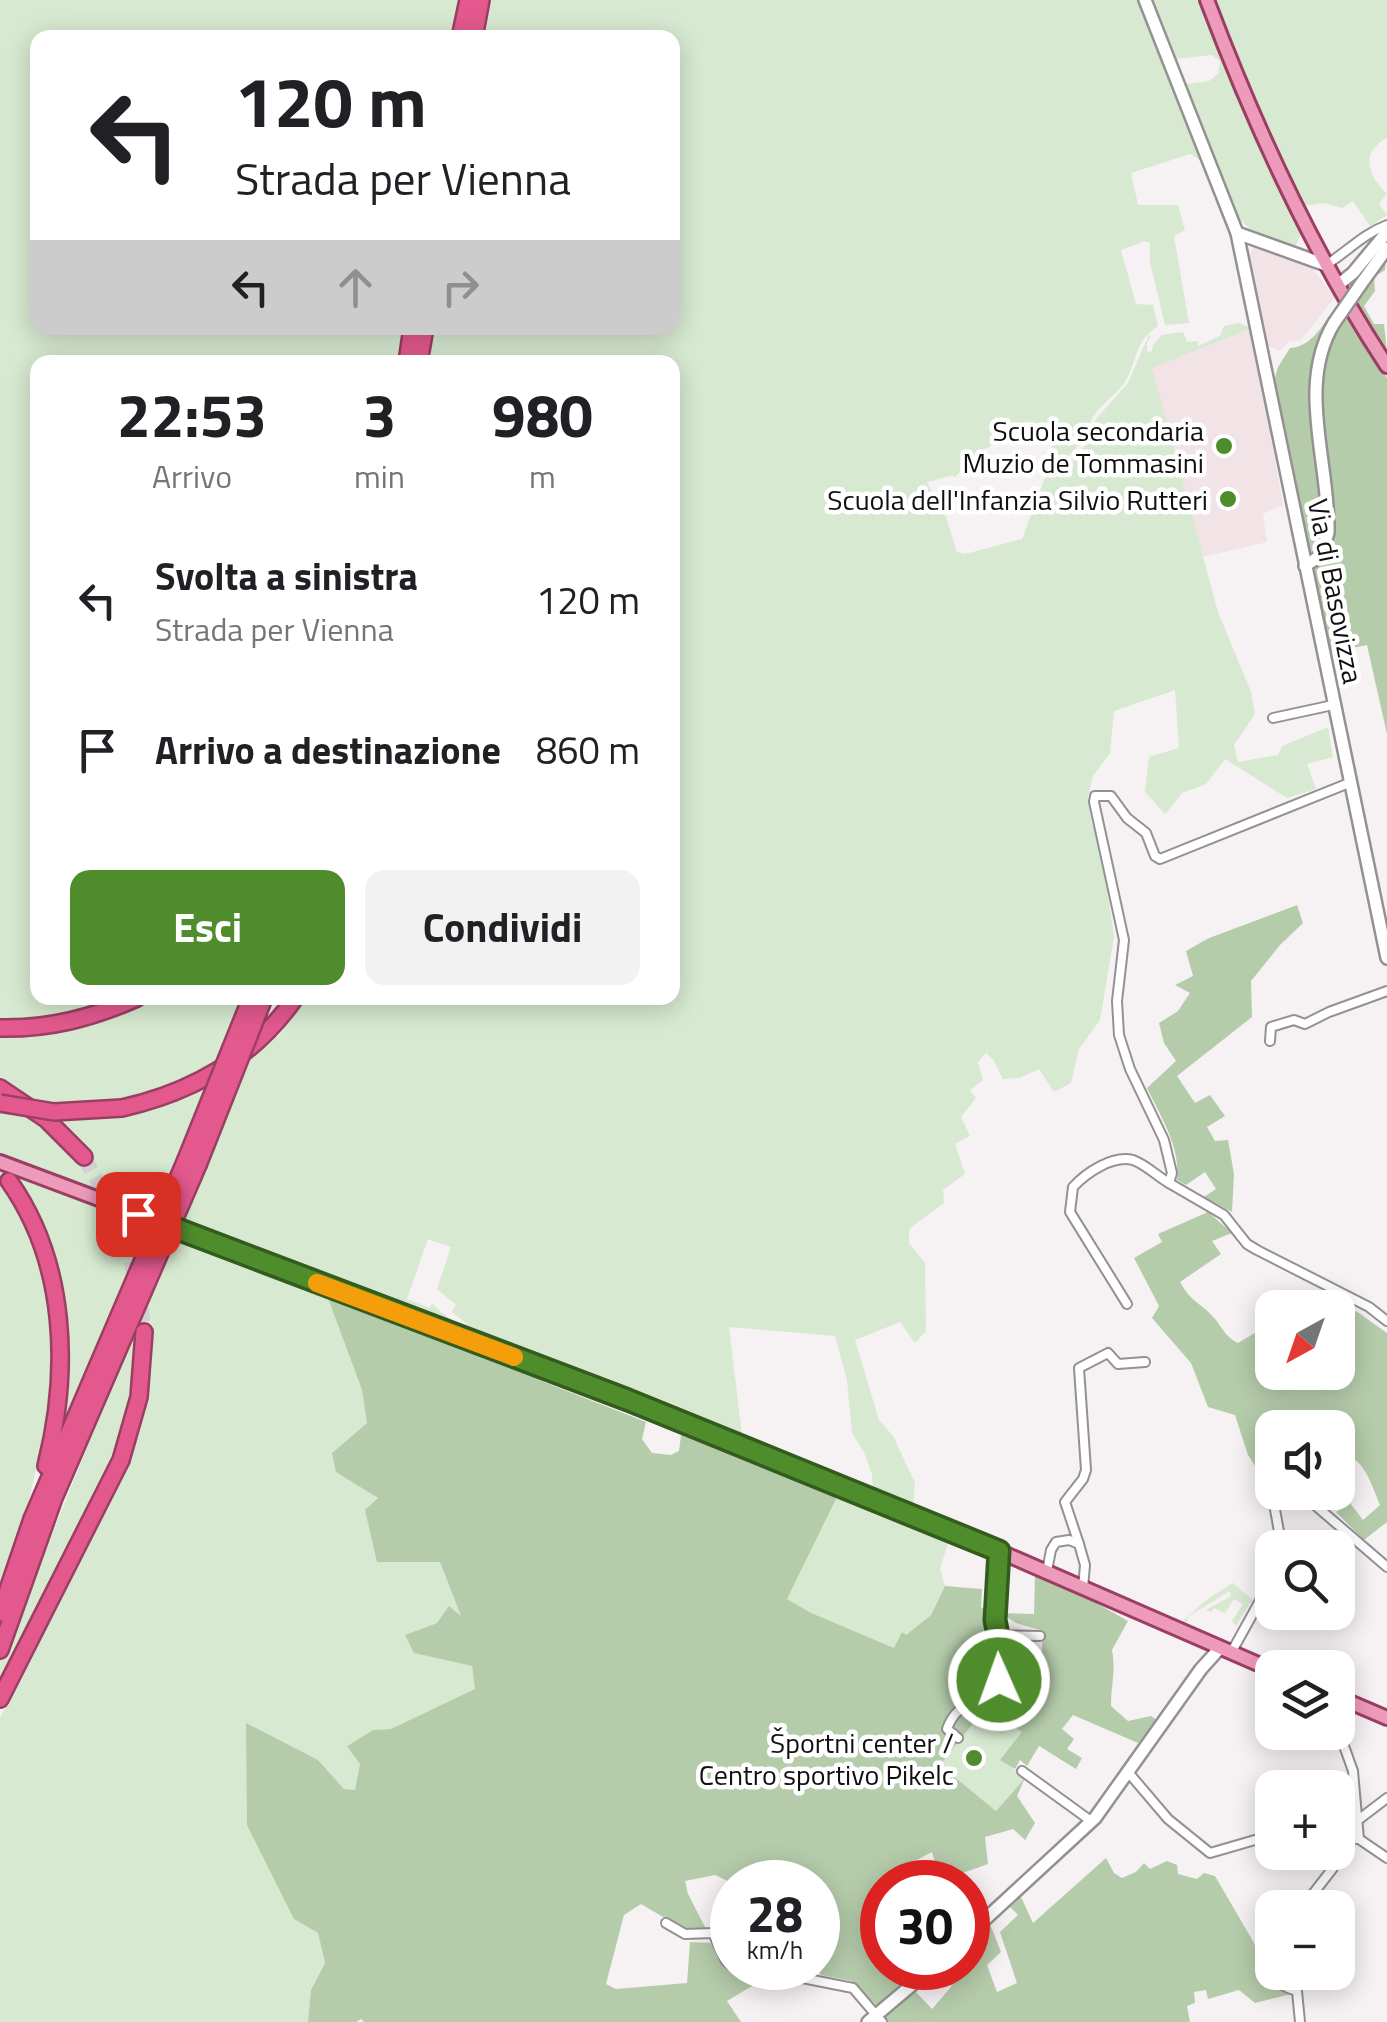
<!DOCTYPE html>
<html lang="it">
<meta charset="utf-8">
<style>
:root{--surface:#fff;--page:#f2f2f2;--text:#202124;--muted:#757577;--accent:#4e8c2c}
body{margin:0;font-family:"Titillium Web",sans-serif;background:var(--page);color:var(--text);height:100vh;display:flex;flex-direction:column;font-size:38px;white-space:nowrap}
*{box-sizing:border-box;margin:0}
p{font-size:32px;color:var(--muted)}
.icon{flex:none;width:55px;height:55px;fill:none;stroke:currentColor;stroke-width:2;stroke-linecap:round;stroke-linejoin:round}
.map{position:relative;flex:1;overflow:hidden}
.details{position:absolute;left:30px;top:355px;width:650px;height:650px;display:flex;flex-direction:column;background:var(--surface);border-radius:20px;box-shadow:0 5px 25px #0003}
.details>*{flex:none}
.guide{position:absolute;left:30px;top:30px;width:650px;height:305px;border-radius:20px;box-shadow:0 5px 25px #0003;background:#fff;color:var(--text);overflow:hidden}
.needle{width:65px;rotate:220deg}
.controls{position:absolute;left:1255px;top:1290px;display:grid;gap:20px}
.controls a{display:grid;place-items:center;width:100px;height:100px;border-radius:20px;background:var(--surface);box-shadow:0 5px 25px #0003;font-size:50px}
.speed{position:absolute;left:710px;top:1860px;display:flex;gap:20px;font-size:50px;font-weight:700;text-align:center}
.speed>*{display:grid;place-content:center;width:130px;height:130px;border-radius:50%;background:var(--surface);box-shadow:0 5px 25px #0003;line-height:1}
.speed small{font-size:25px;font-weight:400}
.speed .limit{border:15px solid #d22;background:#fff;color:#111}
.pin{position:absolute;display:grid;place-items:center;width:85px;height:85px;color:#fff;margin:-42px;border-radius:20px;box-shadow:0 5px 15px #0006}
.me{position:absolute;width:110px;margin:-55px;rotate:358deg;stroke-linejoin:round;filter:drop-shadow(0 0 8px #0008)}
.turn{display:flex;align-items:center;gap:35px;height:210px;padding:0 40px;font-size:45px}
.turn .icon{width:130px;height:130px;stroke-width:2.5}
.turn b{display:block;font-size:70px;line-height:85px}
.lanes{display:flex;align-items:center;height:95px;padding:0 40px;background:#0003;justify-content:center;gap:50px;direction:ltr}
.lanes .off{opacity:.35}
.eta{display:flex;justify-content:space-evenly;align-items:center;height:170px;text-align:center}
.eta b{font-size:60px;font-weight:700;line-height:70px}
.button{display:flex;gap:20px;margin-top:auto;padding:20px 40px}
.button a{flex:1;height:115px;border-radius:20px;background:var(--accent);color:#fff;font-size:40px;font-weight:700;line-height:115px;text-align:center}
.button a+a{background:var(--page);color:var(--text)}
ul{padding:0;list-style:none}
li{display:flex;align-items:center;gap:30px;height:150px;padding:0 40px}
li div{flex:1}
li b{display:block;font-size:38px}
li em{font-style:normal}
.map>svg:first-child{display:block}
</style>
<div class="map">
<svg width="1387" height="2022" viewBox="0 0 1387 2022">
<rect width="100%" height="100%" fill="#f6f1f3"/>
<g fill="#f1e3e6">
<path d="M 1258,246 L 1312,268 L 1335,297 L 1301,340 L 1288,342 L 1280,351 L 1265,344 L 1247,262 L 1253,248 Z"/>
<path d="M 1252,328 L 1283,505 L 1263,514 L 1267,542 L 1203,557 L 1151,368 Z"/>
</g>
<g fill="#d7e9d0" fill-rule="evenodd">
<path d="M 0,0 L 460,0 L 452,37 L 38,38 L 38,328 L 403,328 L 397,362 L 38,362 L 38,998 L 244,998 L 218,1070 L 124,1113 L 166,1105 L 212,1083 L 155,1215 L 0,1155 L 0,1095 L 84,1157 L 90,1152 L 60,1120 L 0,1079 L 0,1037 L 10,1035 L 8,1023 L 0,1022 Z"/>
<path d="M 491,0 L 1140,0 L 1206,163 L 1190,154 L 1131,173 L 1138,205 L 1178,205 L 1185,230 L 1174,236 L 1189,323 L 1165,325 L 1150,262 L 1150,243 L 1145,241 L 1121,250 L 1136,304 L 1153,305 L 1158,326 C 1129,347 1140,362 1122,386 C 1113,397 1101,404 1094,416 C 1083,434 1082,450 1061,460 L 1042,433 L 1026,420 L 1026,424 L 979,453 L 954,478 L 953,475 L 927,482 L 934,496 L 939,495 L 957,552 L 965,554 L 1022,539 L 1044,480 L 1055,467 L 1072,459 L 1084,447 L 1096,419 L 1128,383 L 1148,337 L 1152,335 L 1147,342 L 1147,352 L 1152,351 L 1153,345 L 1162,335 L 1183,332 L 1187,342 L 1198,341 L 1198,346 L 1220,336 L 1224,326 L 1239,323 L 1252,328 L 1152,368 L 1218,612 L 1251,692 L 1255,714 L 1234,745 L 1238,762 L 1278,755 L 1282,746 L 1328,727 L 1333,757 L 1307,764 L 1316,789 L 1287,798 L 1225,759 L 1206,784 L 1182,793 L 1165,814 L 1145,792 L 1149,757 L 1179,748 L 1175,690 L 1114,711 L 1110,753 L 1093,776 L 1088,796 L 1091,821 L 1102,853 L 1114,937 L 1100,1020 L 1079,1049 L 1071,1083 L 1054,1092 L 1039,1069 L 1020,1078 L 1003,1079 C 996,1068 999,1063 986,1053 L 978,1062 L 983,1080 L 970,1090 L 976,1098 L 961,1117 L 970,1136 L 955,1144 L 965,1174 L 943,1190 L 944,1203 L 909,1229 L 909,1243 L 925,1263 L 926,1331 L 915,1343 L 900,1322 L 855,1340 L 879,1420 L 893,1436 L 915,1483 L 913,1508 L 873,1491 L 872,1474 L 864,1452 L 852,1433 L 847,1380 L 835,1336 L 729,1327 L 742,1435 L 481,1335 L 452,1312 L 456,1305 L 437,1289 L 451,1247 L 428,1239 L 407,1299 L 430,1308 L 432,1303 C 443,1316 458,1323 473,1335 L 471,1337 L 178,1223 L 248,1061 L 281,1033 L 306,998 L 672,998 L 672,362 L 426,362 L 433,328 L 672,328 L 672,38 L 485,37 Z"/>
<path d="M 1152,0 L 1201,0 L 1237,96 L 1302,232 L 1295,247 L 1253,232 L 1238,217 L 1186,84 L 1209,81 L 1218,74 L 1220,61 L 1212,55 L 1176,59 Z"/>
<path d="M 1216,0 L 1387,0 L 1387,138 C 1359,153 1368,175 1387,194 L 1379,204 L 1387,215 L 1370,226 L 1353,201 L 1342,208 L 1324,203 L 1303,206 L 1256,103 Z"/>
<path d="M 0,1169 L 147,1226 L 64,1427 C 69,1334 71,1256 14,1177 L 3,1186 C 17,1209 32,1235 41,1262 C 67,1339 40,1468 17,1544 L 44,1554 L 173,1234 L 326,1293 L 362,1390 L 367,1423 L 332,1453 L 440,1562 L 462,1618 L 437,1623 L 406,1635 L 415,1653 L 472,1666 L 475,1690 L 391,1729 L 373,1730 L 348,1745 L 361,1764 L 355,1791 L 344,1789 L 318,1760 L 246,1724 L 280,1889 L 294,1919 L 318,1933 L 325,1963 L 311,1990 L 308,2022 L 0,2022 L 0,1718 L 16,1686 L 0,1677 ZM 136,1388 L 117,1481 L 24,1640 L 58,1566 L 110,1470 L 121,1443 Z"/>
<path d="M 839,1493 L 950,1536 L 940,1569 L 945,1586 L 931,1615 L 906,1635 L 799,1882 L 810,1614 L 787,1599 Z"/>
<path d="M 1233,1583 L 1257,1604 L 1250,1603 L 1236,1626 L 1232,1621 L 1243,1604 L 1234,1599 L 1225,1613 L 1214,1608 L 1211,1612 L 1206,1610 L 1231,1596 L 1230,1591 L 1189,1616 L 1185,1625 L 1180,1624 L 1205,1601 Z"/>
<path d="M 986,1706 L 1023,1732 L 1001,1759 L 1025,1778 L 996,1811 L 940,1765 Z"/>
</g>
<g fill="#b5ccab">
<path d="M 1387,256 L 1385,270 L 1374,277 L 1375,291 L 1364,306 L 1374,324 L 1384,324 L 1387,352 L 1355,301 Z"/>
<path d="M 1340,301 L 1387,378 L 1387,734 L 1367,645 L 1329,653 C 1325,634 1309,589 1315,571 C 1319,558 1329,550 1333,534 L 1321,390 L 1330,320 L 1313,355 L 1309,376 L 1323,532 L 1312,556 L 1308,554 L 1274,381 L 1278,367 L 1290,348 C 1314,347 1327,318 1340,301 Z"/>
<path d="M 1297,905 L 1303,923 L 1280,945 L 1251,981 L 1252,1017 L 1177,1076 L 1195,1103 L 1210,1095 L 1225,1116 L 1207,1127 L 1215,1141 L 1228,1140 L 1234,1174 L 1232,1212 L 1204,1197 L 1216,1189 L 1205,1172 L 1186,1185 L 1177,1180 C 1181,1148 1161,1117 1147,1088 L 1176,1061 L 1164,1043 L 1159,1023 L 1178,1011 L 1190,993 L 1175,985 L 1193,976 L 1186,951 L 1209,938 Z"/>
<path d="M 1208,1212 L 1232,1233 L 1212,1241 L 1221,1254 L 1180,1282 C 1193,1305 1201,1302 1215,1319 C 1224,1330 1225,1336 1238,1343 L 1258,1331 L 1272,1314 L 1272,1372 L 1338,1372 L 1338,1327 L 1356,1311 L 1387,1333 L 1387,1522 L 1364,1540 L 1336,1512 L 1350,1503 L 1363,1520 L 1380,1505 C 1371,1484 1364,1455 1338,1453 L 1338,1428 L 1272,1428 L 1272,1492 L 1338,1492 L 1338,1477 L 1347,1497 L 1329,1506 C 1311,1492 1296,1493 1274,1496 L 1248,1455 L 1235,1415 L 1208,1407 L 1191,1363 L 1152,1318 L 1159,1306 L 1134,1258 L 1162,1242 L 1158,1234 Z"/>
<path d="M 326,1293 L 512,1364 L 544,1382 L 646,1422 L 642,1439 L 652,1453 L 671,1455 L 679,1451 L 681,1435 L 839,1493 L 787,1599 L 811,1613 L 894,1648 L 902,1632 L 906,1635 L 931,1615 L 945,1586 L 982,1589 L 981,1607 L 986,1611 L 986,1619 L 992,1620 C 995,1634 1002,1652 1000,1667 C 996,1698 947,1697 945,1732 L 958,1740 L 961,1736 L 952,1725 C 975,1685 1018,1705 1005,1642 L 1019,1641 L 1018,1667 L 1041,1668 L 1043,1631 L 1016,1623 L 1000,1613 L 1034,1614 L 1035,1576 L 1066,1586 L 1128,1621 L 1112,1650 C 1116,1671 1111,1685 1111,1706 L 1128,1721 L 1151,1716 L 1157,1720 L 1138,1743 L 1073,1715 L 1062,1729 L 1074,1739 L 1067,1749 L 1082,1758 L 1076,1769 L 1039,1746 L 1027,1766 L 1020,1760 L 1015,1769 L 1000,1760 L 1022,1732 L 986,1707 L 940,1765 L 996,1811 L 1025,1778 L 1017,1796 L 1035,1823 L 1025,1840 L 1013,1829 L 985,1837 L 988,1864 L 940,1881 L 932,1852 L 905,1866 L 906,1882 L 882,1882 L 882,1968 L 903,1968 L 907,1983 L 878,2007 L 852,1981 L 821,1975 L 817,1968 L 818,1882 L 732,1883 L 715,1875 L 685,1881 L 688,1894 L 706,1929 L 685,1930 L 641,1904 L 624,1915 L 606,1984 L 616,1989 L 687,1983 L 690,1942 L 714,1943 C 723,1970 735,1975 762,1980 L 727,2001 L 741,2022 L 364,2022 L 361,2019 L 356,2022 L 308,2022 L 311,1990 L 325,1963 L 318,1933 L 294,1919 L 247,1825 L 246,1723 L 318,1760 L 344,1789 L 355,1790 L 360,1764 L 347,1746 L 373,1730 L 391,1729 L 475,1689 L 472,1666 L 414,1653 L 405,1635 L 437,1623 L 449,1606 L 461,1616 L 440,1562 L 377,1562 L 365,1510 L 378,1498 L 336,1472 L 332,1453 L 367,1423 L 362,1390 Z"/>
<path d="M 1106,1858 L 1114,1873 L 1122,1878 L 1136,1872 L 1144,1863 L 1150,1869 L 1167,1861 L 1177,1865 L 1178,1874 L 1197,1879 L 1204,1873 L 1215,1876 L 1254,1943 L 1264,1976 L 1291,1994 L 1255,2003 L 1239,1990 L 1208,1999 L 1206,1990 L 1194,1992 L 1195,2003 L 1187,2006 L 1190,2022 L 886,2022 L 884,2017 L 914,1990 L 932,2009 L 951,1987 L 952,1974 L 933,1974 L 940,1968 L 968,1968 L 968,1943 L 990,1924 L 1001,1952 L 987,1965 L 997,1992 L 1017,1983 L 1000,1932 L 1018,1915 L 1010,1907 L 1021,1897 L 1033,1923 Z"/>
</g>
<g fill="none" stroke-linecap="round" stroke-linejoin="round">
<path stroke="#d4cfd1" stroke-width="15" stroke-dasharray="15 8" stroke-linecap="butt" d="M 84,1157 C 119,1220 136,1259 144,1332"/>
<defs>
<g id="street">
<path d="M 1326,265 C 1348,251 1363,234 1387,225"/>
<path d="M 1273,718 L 1333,705"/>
<path d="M 1349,783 L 1160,859 L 1155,856 L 1146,833 L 1127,818 L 1111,796 L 1095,796 L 1094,802 L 1124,940 L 1117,1001 L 1119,1035 L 1130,1069 L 1164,1140 L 1172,1173 L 1169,1183 L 1224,1215 L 1247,1244 L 1257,1250 L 1369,1307 L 1387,1321"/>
<path d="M 1270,1041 L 1271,1027 L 1294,1020 L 1305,1024 L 1329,1012 L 1387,991"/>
<path d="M 1127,1304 L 1070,1212 L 1073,1187 C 1086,1173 1112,1155 1133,1160 C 1145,1164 1157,1176 1169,1183"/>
<path d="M 1079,1544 L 1065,1502 L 1083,1479 L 1086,1470 L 1079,1368 L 1108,1353 L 1118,1364 L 1145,1362"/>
<path d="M 1282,1548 L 1274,1504 L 1309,1500 L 1387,1567"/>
<path d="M 1047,1571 L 1051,1550 L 1056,1542 L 1069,1540 L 1079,1544 L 1085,1565 L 1083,1588"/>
<path d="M 999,1635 L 1040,1636"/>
<path d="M 1231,1653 L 1272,1579"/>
<path d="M 1346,1701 L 1339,1732 L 1353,1771 L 1359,1839"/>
<path d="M 958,1738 L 947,1729 C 957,1699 984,1703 998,1682 C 1011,1663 998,1642 996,1622 C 993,1599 998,1574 999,1551"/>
<path d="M 1022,1771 L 1091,1821"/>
<path d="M 1128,1772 L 1168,1819 L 1210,1853 L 1272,1835"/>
<path d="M 1358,1820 L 1387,1798"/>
<path d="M 1338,1838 L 1359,1839 L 1387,1858"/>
<path d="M 1302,1908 L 1333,1868 L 1329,1852"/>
<path d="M 666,1923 L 685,1934 L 713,1933 L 726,1961 L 732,1966"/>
<path d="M 1272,1930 L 1262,1942 C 1261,1967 1273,1985 1297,1991 L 1300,2022"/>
<path d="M 735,1968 L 742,1972 L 782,1974 L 853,1988 L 882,2022"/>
</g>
<g id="secondary">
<path d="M 1145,0 L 1237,233 L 1387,958"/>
<path d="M 1237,233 L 1326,265"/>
<path d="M 1361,284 L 1387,248"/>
<path d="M 1338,285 L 1353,273 L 1387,232"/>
<path d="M 1305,566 L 1320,556 L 1328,533 C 1330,464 1296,386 1334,323"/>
<path d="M 968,1935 L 1095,1818 L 1201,1669 L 1220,1648"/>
<path d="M 868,2022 L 932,1968"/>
</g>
<g id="primary">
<path d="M 1207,0 C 1255,127 1312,252 1387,366"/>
<path d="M 0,1162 L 139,1214"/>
<path d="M 199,1238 L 628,1400 L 918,1516 L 1272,1670"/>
<path d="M 1338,1697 L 1387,1718"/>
</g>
<g id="highway">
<path d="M 460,38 L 468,0"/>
<path d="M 474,38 L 481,0"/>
<path d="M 407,362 L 412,328"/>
<path d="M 419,362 L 425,328"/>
<path d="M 0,1028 C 49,1029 92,1018 137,998"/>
<path d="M 0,1088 L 46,1119 L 84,1157"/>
<path d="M 122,1108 C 193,1092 253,1058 295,998"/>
<path d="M 9,1181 C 67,1263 70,1371 46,1466"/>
<path d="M 0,1613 L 32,1519 L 185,1162"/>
<path d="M 0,1650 L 54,1498 L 198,1165"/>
<path d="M 0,1699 L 121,1460 L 139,1397 L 144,1332"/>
</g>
</defs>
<use href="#street" stroke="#959192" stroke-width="12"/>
<use href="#secondary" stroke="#959192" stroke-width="16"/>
<use href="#primary" stroke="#9a3f62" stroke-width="18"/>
<use href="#highway" stroke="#9a3f62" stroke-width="20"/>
<use href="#street" stroke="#fff" stroke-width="8"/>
<use href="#secondary" stroke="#fff" stroke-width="11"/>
<use href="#primary" stroke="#ee9bbb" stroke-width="12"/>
<use href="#highway" stroke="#e3598e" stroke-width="15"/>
<defs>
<path id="secondary-bridge" d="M 1334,323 L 1361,284"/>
<path id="primary-bridge" d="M 139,1214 L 199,1238"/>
<g id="highway-bridge">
<path d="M 0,1103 L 54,1112 L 122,1108"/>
<path d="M 185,1162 L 251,998"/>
<path d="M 198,1165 L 264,998"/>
</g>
</defs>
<use href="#secondary-bridge" stroke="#959192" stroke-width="16" stroke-linecap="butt"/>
<use href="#primary-bridge" stroke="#9a3f62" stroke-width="18" stroke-linecap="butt"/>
<use href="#highway-bridge" stroke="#9a3f62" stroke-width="20" stroke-linecap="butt"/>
<use href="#secondary-bridge" stroke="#fff" stroke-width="11"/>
<use href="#primary-bridge" stroke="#ee9bbb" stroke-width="12"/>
<use href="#highway-bridge" stroke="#e3598e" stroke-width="15"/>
</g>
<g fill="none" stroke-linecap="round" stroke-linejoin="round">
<defs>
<path id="route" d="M 138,1214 L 628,1400 L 999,1551 L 995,1620 L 1004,1666 L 999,1680"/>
</defs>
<use href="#route" stroke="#335b1d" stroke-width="25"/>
<use href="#route" stroke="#4e8c2c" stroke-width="18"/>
<path stroke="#f59e0b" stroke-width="18" d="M 317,1283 L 514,1357"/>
</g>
<g fill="#4e8c2c" stroke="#fff" stroke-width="4">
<circle cx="1224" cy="446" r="10"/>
<circle cx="1228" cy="499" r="10"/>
<circle cx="974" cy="1758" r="10"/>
</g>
<g text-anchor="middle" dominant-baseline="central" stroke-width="9" stroke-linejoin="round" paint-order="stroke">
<g font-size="28" fill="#110f10" stroke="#fff" text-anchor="end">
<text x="1204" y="430">Scuola secondaria<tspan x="1204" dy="32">Muzio de Tommasini</tspan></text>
<text x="1208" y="499">Scuola dell'Infanzia Silvio Rutteri</text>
<text x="954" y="1742">Športni center /<tspan x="954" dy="32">Centro sportivo Pikelc</tspan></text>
</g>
<g font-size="28" fill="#110f10" stroke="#fff">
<text transform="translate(1336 591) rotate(79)">Via di Basovizza</text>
</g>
</g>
</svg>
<div class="controls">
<a><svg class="needle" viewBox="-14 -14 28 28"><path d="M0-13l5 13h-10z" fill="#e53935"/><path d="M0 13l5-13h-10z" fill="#757577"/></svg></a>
<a><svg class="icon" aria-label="sound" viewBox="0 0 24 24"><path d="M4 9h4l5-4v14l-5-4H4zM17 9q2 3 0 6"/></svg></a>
<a><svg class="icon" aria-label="search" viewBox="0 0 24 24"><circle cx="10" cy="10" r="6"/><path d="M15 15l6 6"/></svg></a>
<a><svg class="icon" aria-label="layers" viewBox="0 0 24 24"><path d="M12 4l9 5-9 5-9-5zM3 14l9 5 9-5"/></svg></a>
<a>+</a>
<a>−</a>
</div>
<div class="speed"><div>28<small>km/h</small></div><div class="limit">30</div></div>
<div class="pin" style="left:138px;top:1214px;background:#d93025"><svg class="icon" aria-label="arrive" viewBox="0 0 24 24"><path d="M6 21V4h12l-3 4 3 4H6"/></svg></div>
<svg class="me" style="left:999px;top:1680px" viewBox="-20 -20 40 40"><circle r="17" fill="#4e8c2c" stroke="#fff" stroke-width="3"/><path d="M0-11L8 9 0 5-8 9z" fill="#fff"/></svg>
<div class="guide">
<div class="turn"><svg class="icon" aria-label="left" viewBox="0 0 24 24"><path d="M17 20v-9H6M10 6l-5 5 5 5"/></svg><div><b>120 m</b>Strada per Vienna</div></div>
<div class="lanes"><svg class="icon" aria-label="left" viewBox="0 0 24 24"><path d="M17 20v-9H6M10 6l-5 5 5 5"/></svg><svg class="icon off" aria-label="ahead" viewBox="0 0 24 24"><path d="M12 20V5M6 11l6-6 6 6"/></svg><svg class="icon off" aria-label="right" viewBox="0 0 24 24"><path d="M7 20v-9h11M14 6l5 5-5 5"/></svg></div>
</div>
<section class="details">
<div class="eta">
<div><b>22:53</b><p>Arrivo</p></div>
<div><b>3</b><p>min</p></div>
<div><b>980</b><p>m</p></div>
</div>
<ul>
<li><svg class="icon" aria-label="left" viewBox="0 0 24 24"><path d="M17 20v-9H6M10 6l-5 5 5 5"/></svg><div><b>Svolta a sinistra</b><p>Strada per Vienna</p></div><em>120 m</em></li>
<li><svg class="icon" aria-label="arrive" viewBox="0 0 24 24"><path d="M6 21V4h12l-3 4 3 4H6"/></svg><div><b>Arrivo a destinazione</b></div><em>860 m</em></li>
</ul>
<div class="button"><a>Esci</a><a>Condividi</a></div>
</section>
</div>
